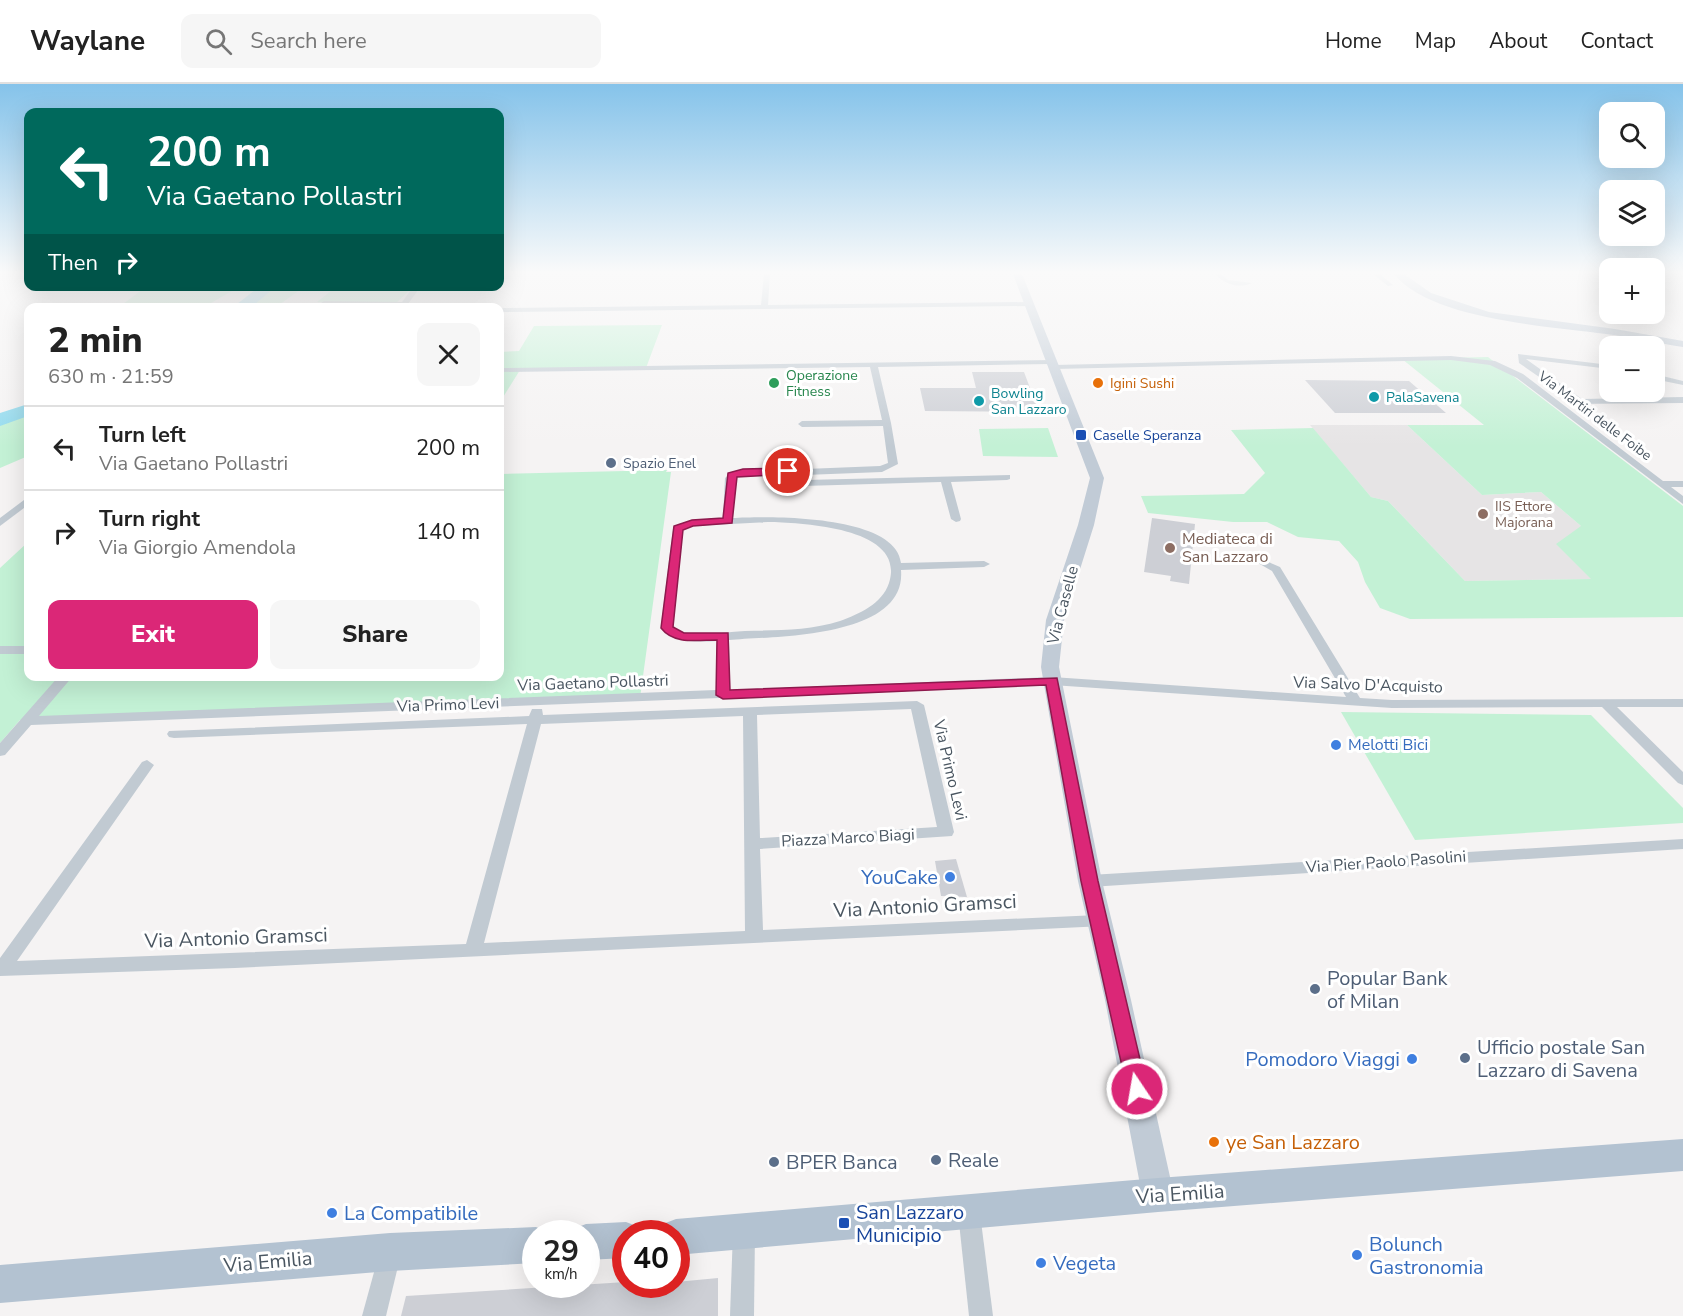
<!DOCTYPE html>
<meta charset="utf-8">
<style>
:root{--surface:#fff;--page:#f6f6f6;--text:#222;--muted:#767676;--line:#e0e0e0;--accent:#db2777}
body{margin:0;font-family:"Nunito Sans",sans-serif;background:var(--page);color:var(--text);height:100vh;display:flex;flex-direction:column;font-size:22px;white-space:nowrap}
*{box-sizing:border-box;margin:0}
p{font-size:20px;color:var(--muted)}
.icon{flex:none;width:33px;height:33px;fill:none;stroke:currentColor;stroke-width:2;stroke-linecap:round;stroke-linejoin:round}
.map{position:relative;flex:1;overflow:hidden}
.panel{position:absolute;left:24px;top:219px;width:480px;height:378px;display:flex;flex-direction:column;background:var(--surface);border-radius:12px;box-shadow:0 6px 24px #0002}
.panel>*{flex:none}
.hud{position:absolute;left:24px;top:24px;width:480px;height:183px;border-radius:12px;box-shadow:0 6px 24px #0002;background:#00695c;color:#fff;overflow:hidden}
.controls{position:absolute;left:1599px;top:18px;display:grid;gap:12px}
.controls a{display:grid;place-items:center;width:66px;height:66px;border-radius:12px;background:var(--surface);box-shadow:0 6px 24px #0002;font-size:30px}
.speed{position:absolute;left:522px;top:1136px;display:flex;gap:12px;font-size:30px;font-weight:700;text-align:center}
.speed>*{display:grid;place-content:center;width:78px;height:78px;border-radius:50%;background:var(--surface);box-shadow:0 6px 24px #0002;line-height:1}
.speed small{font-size:15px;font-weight:400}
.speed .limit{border:9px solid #d22;background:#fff;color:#111}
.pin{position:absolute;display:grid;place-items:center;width:51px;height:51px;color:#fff;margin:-26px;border:3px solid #fff;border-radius:50%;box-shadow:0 2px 6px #0007}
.me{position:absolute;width:66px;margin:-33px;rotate:348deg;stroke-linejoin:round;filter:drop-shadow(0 0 4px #0008)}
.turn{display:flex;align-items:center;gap:21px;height:126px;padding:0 24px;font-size:27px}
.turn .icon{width:78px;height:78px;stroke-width:2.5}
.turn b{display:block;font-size:42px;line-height:51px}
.then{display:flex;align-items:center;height:57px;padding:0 24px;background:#0003;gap:12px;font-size:22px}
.round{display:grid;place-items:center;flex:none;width:63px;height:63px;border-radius:12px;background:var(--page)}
.head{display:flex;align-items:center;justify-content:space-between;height:102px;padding:0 24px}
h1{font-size:36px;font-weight:800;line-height:45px}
.cta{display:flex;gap:12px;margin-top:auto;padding:12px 24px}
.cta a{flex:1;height:69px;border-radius:12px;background:var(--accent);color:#fff;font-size:24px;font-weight:800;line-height:69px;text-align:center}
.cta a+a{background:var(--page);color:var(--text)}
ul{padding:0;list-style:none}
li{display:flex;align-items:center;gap:18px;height:84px;padding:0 24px;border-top:2px solid var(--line)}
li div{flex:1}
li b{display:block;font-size:22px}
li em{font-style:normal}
header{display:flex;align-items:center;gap:36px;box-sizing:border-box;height:84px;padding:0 30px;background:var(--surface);border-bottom:2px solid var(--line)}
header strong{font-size:28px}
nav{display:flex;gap:33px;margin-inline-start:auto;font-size:21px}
.search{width:420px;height:54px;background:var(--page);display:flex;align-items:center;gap:15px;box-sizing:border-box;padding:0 21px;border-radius:12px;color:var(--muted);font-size:22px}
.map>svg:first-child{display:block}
</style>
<header>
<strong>Waylane</strong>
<div class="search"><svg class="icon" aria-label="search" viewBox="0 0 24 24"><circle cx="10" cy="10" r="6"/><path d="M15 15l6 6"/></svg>Search here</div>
<nav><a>Home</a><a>Map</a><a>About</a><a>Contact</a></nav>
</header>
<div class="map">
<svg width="1683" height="1232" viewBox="0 0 1683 1232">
<rect width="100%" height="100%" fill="#f5f3f3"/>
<path fill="#e6e4e5" d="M 1310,341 L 1407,341 L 1482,411 L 1541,408 L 1581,442 L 1592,495 L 1465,497 L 1388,417 L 1371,413 Z"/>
<g fill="#c3f1d5">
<path d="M 270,202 L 304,203 L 276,223 L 239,223 Z"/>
<path d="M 155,203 L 155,202 L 239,203 L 204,223 L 119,223 L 143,205 Z"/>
<path d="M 336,203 L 413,203 L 396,219 L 317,218 Z"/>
<path d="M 662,241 L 646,284 L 520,286 L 500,318 L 500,268 L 519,267 L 534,242 Z"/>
<path d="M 1488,273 L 1683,422 L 1683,533 L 1410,535 L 1380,524 L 1365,498 L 1358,478 L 1339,457 L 1298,453 L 1267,438 L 1233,438 L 1148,429 L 1141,412 L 1244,410 L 1265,389 L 1231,346 L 1313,344 L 1371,413 L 1388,417 L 1465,497 L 1591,495 L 1556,460 L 1581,442 L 1541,408 L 1482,411 L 1407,341 L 1484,341 L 1402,275 Z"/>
<path d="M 28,326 L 28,372 L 0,384 L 0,336 Z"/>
<path d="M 1048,344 L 1058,373 L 983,372 L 979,345 Z"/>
<path d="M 667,386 L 666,388 L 671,388 L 640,614 L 20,636 L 0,659 L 0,484 L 28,458 L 28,592 L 500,592 L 500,390 Z"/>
<path d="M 1341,628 L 1591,631 L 1683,724 L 1683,739 L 1415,756 Z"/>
</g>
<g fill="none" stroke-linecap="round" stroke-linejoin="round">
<g fill="#90daee" fill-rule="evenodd">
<path d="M 260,202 L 277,202 L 250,224 L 232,224 Z"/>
<path d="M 28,320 L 28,332 L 0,342 L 0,329 Z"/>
</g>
</g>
<g fill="#cdcfd5">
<path d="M 972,288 L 1024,288 L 1039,328 L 925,327 L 920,304 L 976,304 Z"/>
<path d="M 1305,296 L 1409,297 L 1446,329 L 1335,329 Z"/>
<path d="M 1152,434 L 1195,440 L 1189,500 L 1170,497 L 1171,492 L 1144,488 Z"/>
<path d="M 956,775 L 967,813 L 941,812 L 935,777 Z"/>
<path d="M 718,1194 L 718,1232 L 401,1232 L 406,1212 L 626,1198 L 676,1200 L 676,1198 Z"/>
</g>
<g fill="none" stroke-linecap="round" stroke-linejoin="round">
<g fill="#c1cad2" fill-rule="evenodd">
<path d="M 764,190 L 770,190 L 768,221 L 1028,218 L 1031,220 L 1028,222 L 500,228 L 500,224 L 761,221 Z"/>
<path d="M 1215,190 L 1221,190 L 1228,196 L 1252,199 C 1239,205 1224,200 1215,190 Z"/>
<path d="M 1373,190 L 1380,190 L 1393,201 L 1388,202 Z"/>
<path d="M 414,202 L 421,202 L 405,224 L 324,221 L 321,219 L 324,217 L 402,218 Z"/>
<path d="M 1518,270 L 1610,281 L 1610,285 L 1526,275 L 1582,315 L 1683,313 L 1683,319 L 1568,320 L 1567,318 L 1571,315 L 1519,279 Z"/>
<path d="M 1451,272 L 1495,277 L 1523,290 L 1663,397 L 1683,397 L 1683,403 L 1671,403 L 1683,412 L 1683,420 L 1517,294 L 1490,281 L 1451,276 L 1054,285 L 1050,283 L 1054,281 Z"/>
<path d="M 1055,276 L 1056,278 L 1052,280 L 878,283 L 891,339 L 898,380 L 882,388 L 805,391 L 805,396 L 1010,391 L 1010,395 L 1007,396 L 951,398 L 961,435 L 960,437 L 956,438 L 951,435 L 941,398 L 803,402 L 797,399 L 795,391 L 737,393 L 735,395 L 733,434 C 768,432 896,430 901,479 L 984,477 L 990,480 L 984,483 L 901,486 C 907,555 772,552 729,556 L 730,606 L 1052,593 L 1346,613 L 1272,487 L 1258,479 L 1264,476 L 1280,483 L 1360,614 L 1392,616 L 1683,615 L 1683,623 L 1617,623 L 1683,688 L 1683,701 L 1678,699 L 1602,623 L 1392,624 L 1052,601 L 31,641 L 5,671 L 0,672 L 0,659 L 59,592 L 73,592 L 39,632 L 716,606 L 717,557 C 696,558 673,560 661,541 L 673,444 L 691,436 L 723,434 L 725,394 L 732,388 L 880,382 L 888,379 L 883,342 L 802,343 L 798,340 L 802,337 L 882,336 L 870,283 L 500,288 L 500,284 ZM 768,438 C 802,439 907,443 889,499 C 882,520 859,530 840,537 C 809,547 776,546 745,547 C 722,548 699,554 677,546 L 673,541 L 683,446 L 693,442 Z"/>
<path d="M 1654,290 L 1683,297 L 1683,301 L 1654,295 Z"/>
<path d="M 28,413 L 28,421 L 0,442 L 0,434 Z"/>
<rect x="0" y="562" width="28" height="8"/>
<path d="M 917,617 L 924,621 L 954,748 L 952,752 L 760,765 L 763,846 L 1098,831 L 1104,832 L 1107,837 L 1104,842 L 235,884 L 0,892 L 0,874 L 142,678 L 147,676 L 154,681 L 17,877 L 466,860 L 527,640 L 174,654 L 169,653 L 167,650 L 169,647 L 529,632 L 532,625 L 542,625 L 543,631 ZM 911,625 L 937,743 L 760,754 L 757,631 ZM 743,632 L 745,847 L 484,859 L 541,640 Z"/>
<path d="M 1683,755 L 1683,765 L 1090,803 L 1084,801 L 1082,797 L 1084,793 L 1090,791 Z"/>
<path d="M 969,1119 L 977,1122 L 980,1129 L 993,1232 L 969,1232 L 958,1129 L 961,1122 Z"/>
<path d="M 744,1136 L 752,1139 L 755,1147 L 754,1232 L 730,1232 L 733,1147 L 736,1139 Z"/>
<path d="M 390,1159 L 398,1162 L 401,1170 L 386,1232 L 362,1232 L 379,1170 L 382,1162 Z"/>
</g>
<g fill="#c1cbd6" fill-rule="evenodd">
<path d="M 1013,190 L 1022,190 L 1104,394 L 1094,441 L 1064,536 L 1059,583 L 1102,797 L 1131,916 L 1174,1111 L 1169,1121 L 1158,1126 L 1147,1121 L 1142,1111 L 1105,916 L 1078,797 L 1041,583 L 1046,536 L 1078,441 L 1090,394 Z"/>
<path d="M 1394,190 L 1404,190 L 1431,209 L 1489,228 L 1615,245 L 1683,257 L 1683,263 C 1657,259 1632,253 1606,250 C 1549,242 1431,236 1394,190 Z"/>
</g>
<g fill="#b3c2d1" fill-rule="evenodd">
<path d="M 1683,1055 L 1683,1087 L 1158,1128 L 676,1171 L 676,1149 L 659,1149 L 663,1140 L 676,1135 L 1158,1094 Z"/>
<path d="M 626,1138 L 639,1143 L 642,1149 L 626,1149 L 626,1174 L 586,1176 L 586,1149 L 571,1149 L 573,1145 L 586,1140 Z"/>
<path d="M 536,1143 L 550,1149 L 536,1149 L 536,1179 L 390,1187 L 0,1219 L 0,1181 L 390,1149 Z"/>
</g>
</g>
<linearGradient id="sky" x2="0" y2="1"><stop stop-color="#85c3ea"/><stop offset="0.52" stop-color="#fafafa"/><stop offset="1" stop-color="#fafafa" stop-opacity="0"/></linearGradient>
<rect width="1683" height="362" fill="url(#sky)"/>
<path fill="#db2777" stroke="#8e194d" stroke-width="1.5" d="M 788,384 L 791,385 L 791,390 L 737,393 L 732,439 L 693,442 L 683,446 L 673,543 L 684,549 L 728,549 L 730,606 L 1057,594 L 1098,797 L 1147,1005 L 1144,1011 L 1137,1013 L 1130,1011 L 1127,1005 L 1081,797 L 1046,601 L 723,615 L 716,611 L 717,556 C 698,556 674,561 661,544 L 674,442 L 692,436 L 723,434 L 728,389 L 743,385 Z"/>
<circle fill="#2e9e5b" stroke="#fff" stroke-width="2" cx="774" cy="299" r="6"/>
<g fill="#e8710a" stroke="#fff" stroke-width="2">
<circle cx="1098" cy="299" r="6"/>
<circle cx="1214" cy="1058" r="6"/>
</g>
<g fill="#0f9aa8" stroke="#fff" stroke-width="2">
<circle cx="1374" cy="313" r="6"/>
<circle cx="979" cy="317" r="6"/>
</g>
<g fill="#1a4fb4" stroke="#fff" stroke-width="2">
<rect x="1075" y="345" width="12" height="12" rx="3"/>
<rect x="838" y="1133" width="12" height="12" rx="3"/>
</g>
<g fill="#5c6f8a" stroke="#fff" stroke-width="2">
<circle cx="611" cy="379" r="6"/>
<circle cx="1315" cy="905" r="6"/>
<circle cx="1465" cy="974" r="6"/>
<circle cx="936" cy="1076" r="6"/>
<circle cx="774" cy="1078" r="6"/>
</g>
<g fill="#8d6e63" stroke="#fff" stroke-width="2">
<circle cx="1483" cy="430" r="6"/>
<circle cx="1170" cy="464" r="6"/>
</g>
<g fill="#3f7fe0" stroke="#fff" stroke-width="2">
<circle cx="1336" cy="661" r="6"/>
<circle cx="950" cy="793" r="6"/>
<circle cx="1412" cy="975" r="6"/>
<circle cx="332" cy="1129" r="6"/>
<circle cx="1357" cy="1171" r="6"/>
<circle cx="1041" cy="1179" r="6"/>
</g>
<g text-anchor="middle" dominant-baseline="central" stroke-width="6" stroke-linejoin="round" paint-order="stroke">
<g font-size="14" fill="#27864d" stroke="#fff" text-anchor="start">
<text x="786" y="291">Operazione<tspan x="786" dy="16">Fitness</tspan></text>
</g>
<g font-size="14" fill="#c56008" stroke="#fff" text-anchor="start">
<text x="1110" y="299">Igini Sushi</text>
</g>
<g font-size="14" fill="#0d838f" stroke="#fff" text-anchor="start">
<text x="991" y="309">Bowling<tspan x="991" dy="16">San Lazzaro</tspan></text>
<text x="1386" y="313">PalaSavena</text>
</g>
<g font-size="14" fill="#4a5661" stroke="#fff">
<text transform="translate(1595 332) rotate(37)">Via Martiri delle Foibe</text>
</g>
<g font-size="14" fill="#164399" stroke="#fff" text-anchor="start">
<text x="1093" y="351">Caselle Speranza</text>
</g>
<g font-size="14" fill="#4e5e75" stroke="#fff" text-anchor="start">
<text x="623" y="379">Spazio Enel</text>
</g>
<g font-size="14" fill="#785e54" stroke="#fff" text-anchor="start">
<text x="1495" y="422">IIS Ettore<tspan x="1495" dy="16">Majorana</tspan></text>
</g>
<g font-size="16" fill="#785e54" stroke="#fff" text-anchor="start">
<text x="1182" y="455">Mediateca di<tspan x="1182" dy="18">San Lazzaro</tspan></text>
</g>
<g font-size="16" fill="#4a5661" stroke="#fff">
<text transform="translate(1063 521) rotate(-75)">Via Caselle</text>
<text transform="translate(593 599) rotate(-2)">Via Gaetano Pollastri</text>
<text transform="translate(1368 601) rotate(2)">Via Salvo D'Acquisto</text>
<text transform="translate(448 621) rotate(-2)">Via Primo Levi</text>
<text transform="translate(950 686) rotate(77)">Via Primo Levi</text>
<text transform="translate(848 754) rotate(-3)">Piazza Marco Biagi</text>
<text transform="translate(1386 778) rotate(-4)">Via Pier Paolo Pasolini</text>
</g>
<g font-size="16" fill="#366cbe" stroke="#fff" text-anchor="start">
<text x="1348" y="661">Melotti Bici</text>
</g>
<g font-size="20" fill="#366cbe" stroke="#fff" text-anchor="start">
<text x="938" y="793" text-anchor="end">YouCake</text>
<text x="1400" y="975" text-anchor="end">Pomodoro Viaggi</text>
<text x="344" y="1129">La Compatibile</text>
<text x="1369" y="1160">Bolunch<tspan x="1369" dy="23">Gastronomia</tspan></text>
<text x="1053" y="1179">Vegeta</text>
</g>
<g font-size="20" fill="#4a5661" stroke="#fff">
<text transform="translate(925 822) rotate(-3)">Via Antonio Gramsci</text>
<text transform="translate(236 854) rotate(-2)">Via Antonio Gramsci</text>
<text transform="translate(1180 1110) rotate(-4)">Via Emilia</text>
<text transform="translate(268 1178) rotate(-5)">Via Emilia</text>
</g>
<g font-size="20" fill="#4e5e75" stroke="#fff" text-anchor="start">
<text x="1327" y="894">Popular Bank<tspan x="1327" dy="23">of Milan</tspan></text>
<text x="1477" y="963">Ufficio postale San<tspan x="1477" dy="23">Lazzaro di Savena</tspan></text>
<text x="948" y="1076">Reale</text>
<text x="786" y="1078">BPER Banca</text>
</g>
<g font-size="20" fill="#c56008" stroke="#fff" text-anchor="start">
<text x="1226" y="1058">ye San Lazzaro</text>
</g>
<g font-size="20" fill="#164399" stroke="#fff" text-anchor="start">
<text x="856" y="1128">San Lazzaro<tspan x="856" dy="23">Municipio</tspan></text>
</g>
</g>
</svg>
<div class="controls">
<a><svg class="icon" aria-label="search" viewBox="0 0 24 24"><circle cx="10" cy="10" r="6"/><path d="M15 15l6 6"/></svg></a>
<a><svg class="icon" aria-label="layers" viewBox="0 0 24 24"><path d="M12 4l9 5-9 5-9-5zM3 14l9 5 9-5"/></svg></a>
<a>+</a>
<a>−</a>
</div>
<div class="speed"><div>29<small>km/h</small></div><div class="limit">40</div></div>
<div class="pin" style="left:788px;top:387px;background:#d93025"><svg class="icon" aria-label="arrive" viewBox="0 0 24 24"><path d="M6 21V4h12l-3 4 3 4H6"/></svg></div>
<svg class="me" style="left:1137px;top:1005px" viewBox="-20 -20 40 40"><circle r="17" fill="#db2777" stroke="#fff" stroke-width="3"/><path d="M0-11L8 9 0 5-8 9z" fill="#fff"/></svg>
<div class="hud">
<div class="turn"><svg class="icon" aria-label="left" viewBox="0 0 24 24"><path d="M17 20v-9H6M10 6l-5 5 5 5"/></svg><div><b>200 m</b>Via Gaetano Pollastri</div></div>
<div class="then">Then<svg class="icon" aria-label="right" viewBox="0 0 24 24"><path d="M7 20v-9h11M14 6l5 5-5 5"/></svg></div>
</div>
<section class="panel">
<div class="head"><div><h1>2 min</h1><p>630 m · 21:59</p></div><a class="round"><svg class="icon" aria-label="close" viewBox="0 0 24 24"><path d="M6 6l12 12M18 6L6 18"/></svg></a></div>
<ul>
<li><svg class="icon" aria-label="left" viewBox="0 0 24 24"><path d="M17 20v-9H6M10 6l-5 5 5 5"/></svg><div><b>Turn left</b><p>Via Gaetano Pollastri</p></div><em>200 m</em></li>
<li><svg class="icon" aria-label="right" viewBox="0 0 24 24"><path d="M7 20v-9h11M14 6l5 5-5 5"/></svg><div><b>Turn right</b><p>Via Giorgio Amendola</p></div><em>140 m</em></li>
</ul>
<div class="cta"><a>Exit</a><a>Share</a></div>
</section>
</div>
